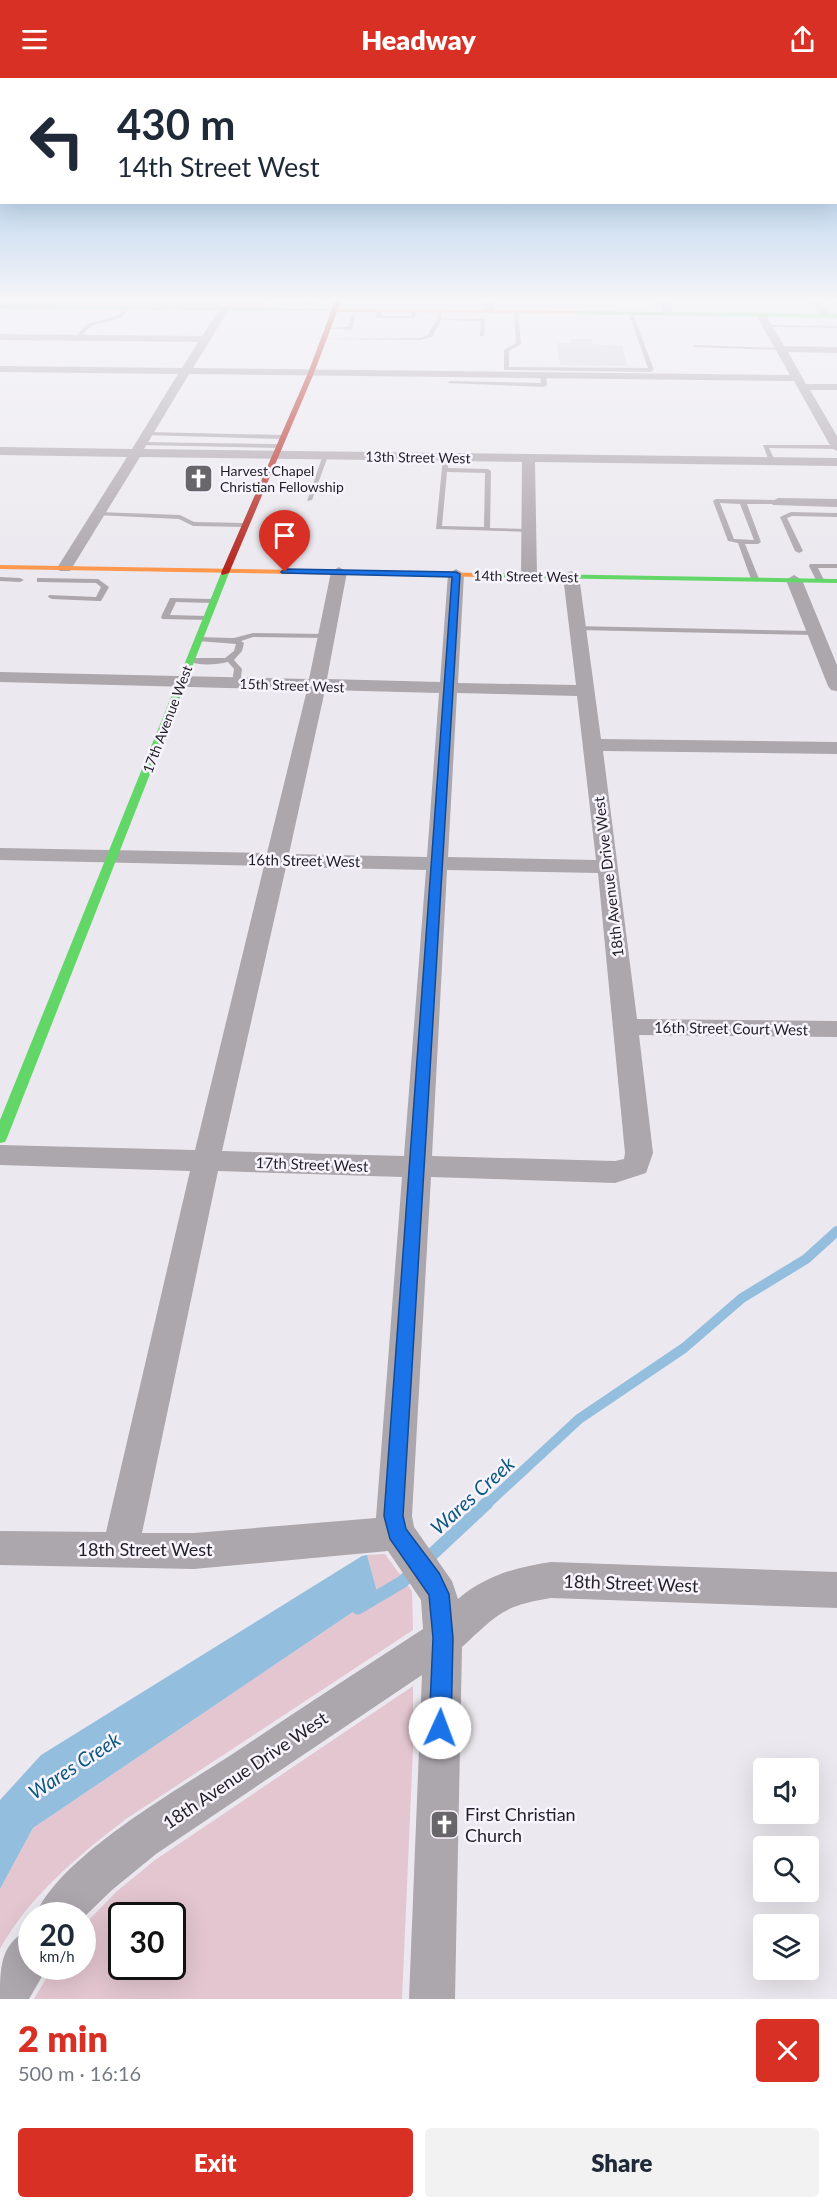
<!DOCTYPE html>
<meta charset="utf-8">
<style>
:root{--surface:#fff;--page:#f2f2f3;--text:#1f2937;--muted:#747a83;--accent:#d93025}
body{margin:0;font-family:Lato,sans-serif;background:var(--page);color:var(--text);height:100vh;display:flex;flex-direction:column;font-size:22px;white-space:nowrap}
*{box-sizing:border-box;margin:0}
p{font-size:20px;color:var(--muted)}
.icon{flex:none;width:33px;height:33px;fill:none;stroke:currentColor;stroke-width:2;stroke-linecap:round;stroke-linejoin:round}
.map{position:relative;height:1921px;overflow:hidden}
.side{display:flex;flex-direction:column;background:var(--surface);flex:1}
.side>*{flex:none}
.hud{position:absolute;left:0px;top:0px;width:837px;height:126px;box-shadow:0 6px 24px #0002;background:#fff;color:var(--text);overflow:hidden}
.buttons{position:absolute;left:753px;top:1680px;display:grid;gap:12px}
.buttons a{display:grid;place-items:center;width:66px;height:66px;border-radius:6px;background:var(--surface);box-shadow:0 6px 24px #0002;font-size:30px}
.speed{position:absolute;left:18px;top:1824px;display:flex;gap:12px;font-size:30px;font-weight:700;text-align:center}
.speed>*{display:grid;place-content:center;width:78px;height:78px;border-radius:50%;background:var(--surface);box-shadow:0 6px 24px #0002;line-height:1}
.speed small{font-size:15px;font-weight:400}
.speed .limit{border:3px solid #111;border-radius:9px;background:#fff;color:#111}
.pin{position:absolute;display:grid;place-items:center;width:51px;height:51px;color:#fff;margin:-62px -26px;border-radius:50% 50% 50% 0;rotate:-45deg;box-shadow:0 0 6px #0007}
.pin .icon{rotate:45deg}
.me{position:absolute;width:66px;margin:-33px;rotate:2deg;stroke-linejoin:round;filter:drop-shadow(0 0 4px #0008)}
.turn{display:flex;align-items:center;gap:21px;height:126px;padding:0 18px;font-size:27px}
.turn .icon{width:78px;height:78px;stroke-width:2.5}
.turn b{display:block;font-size:42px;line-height:51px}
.round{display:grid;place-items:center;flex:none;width:63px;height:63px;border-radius:6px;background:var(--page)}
.head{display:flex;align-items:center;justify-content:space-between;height:102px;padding:0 18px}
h1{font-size:36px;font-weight:800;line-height:45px;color:var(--accent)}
.primary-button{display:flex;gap:12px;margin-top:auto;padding:12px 18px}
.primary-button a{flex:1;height:69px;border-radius:6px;background:var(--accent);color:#fff;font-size:24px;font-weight:800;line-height:69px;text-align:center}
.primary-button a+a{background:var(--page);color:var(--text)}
header{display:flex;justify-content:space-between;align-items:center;height:78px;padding:0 18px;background:var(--accent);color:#fff;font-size:27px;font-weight:800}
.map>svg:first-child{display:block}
</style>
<header><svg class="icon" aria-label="menu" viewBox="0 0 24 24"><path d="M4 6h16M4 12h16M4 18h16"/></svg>Headway<svg class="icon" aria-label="share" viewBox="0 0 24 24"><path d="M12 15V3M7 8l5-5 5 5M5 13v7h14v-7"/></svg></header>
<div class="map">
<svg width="837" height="1921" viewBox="0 0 837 1921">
<rect width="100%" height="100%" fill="#ebe9ef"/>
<g fill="#e3c6d0" fill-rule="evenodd">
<path d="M 0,223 L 265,223 L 262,230 L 0,228 Z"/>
<path d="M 385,1476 L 412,1513 L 413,1552 L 126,1741 C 78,1778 30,1817 0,1871 L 0,1811 L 33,1750 L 378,1517 L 367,1477 Z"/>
<path d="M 413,1608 L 413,1670 L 402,1921 L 34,1921 L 53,1889 L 82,1888 L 83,1848 L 117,1813 L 155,1782 ZM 122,1838 L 172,1838 L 172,1888 L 122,1888 Z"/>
</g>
<path fill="#94bede" d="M 367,1477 L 378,1517 L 33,1750 L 0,1811 L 0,1722 L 41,1677 L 362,1478 Z"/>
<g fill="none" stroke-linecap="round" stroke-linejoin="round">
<path stroke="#94bede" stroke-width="10" d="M 486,1427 L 579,1341 L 684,1270 L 742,1220 L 806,1181 L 837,1153"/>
<g stroke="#94bede" stroke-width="13">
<path d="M 426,1482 L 487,1425"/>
<path d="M 358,1530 L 402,1504 L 414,1493"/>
</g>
</g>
<path fill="#d2d4e0" d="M 570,261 L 591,261 L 592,266 L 622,268 L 627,288 L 560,287 L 557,265 L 571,265 Z"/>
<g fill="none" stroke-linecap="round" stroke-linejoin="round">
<g fill="#aca6ad" fill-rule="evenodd">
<path d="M 310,223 L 314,223 L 313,227 L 277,226 L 309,225 Z"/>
<path d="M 126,229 L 130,230 L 121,240 L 91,248 L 79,260 L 75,259 L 87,246 L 117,238 Z"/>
<path d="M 380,232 L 382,233 L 381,238 L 411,238 L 412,232 L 416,233 L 415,239 L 413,240 L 376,240 L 378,233 Z"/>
<path d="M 439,233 L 441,234 L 441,240 L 485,241 L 484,258 L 480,258 L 481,243 L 441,242 L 432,259 L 421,262 L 322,261 L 421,260 L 428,257 L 437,241 L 437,234 Z"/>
<path d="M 516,233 L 518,234 L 521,266 L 509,273 L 509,289 L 648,290 L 629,236 L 631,235 L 633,236 L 654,292 L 651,294 L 504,292 L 504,272 L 516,265 L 514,234 Z"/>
<path d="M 353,237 L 355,238 L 352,252 L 326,250 L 348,249 L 351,238 Z"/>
<path d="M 766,247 L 837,248 L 837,250 L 768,249 Z"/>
<path d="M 695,267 L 782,270 L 784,271 L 782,272 L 693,269 Z"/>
<path d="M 543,295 L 546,297 L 547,307 L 544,309 L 447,305 L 450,303 L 541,305 L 540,297 Z"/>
<path d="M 146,354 L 283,357 L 286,359 L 283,361 L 144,357 Z"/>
<path d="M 140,364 L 279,366 L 282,368 L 279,370 L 138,367 Z"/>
<path d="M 763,367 L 837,367 L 837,371 L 769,370 L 775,383 L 772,385 L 769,383 Z"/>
<path d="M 323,377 L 328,378 L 312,422 L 307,423 Z"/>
<path d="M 446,377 L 449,379 L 448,390 L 488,391 L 491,393 L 490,450 L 529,451 L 531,452 L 531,454 L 436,451 L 443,379 ZM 447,394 L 485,395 L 484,449 L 442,448 Z"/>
<path d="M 716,421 L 778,422 L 781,424 L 778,426 L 747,426 L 761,464 L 758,466 L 745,466 L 759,501 L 758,503 L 751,501 L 738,465 L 728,463 L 713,423 ZM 720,425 L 740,426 L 754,462 L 734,461 Z"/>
<path d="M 98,434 L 180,437 L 194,444 L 245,445 L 248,447 L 245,449 L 193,448 L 179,441 L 96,437 L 95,436 Z"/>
<path d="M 791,434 L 837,435 L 837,439 L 792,438 L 787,440 L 803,473 L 799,475 L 795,473 L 780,439 Z"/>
<path d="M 810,486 L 837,486 L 837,490 L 818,490 L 824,502 L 820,504 L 816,502 L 809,488 Z"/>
<path d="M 0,499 L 20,500 L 24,502 L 20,504 L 0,503 Z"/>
<path d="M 37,500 L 98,501 L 109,509 L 101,523 L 98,523 L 52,521 L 48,519 L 49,517 L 96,519 L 101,509 L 96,505 L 40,504 L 37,504 Z"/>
<path d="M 170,520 L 213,521 L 217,523 L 213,525 L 176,524 L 170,537 L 206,538 L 210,540 L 209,542 L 162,541 L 161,539 Z"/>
<path d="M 574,548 L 815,553 L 819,555 L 815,557 L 577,552 L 574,552 Z"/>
<path d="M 253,555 L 327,556 L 331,558 L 327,560 L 253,559 L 241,563 L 244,565 L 242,573 L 234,582 L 242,591 L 240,605 L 236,608 L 232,605 L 234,591 L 228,584 C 215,587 197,588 186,582 L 190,580 L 225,580 L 234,573 L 236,566 L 198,563 L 195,563 L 195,559 L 234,560 Z"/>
</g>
<g fill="#aca6ad" fill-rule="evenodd">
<path d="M 485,223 L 495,223 L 492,236 L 484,234 Z"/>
<path d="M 658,223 L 668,223 L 674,236 L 672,238 L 666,238 Z"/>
<path d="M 810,223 L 820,223 L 831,237 L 829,239 L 823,239 Z"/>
<path d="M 224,228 L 229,231 L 193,290 L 790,297 L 756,237 L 761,234 L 766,237 L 784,268 L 837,269 L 837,275 L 788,274 L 806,306 L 837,306 L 837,312 L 810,312 L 837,358 L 837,373 L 831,369 L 794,303 L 189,296 L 144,371 L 837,380 L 837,388 L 535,384 L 537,498 L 529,503 L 521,498 L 522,384 L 140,379 L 70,493 L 60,493 L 57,490 L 127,379 L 0,377 L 0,369 L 132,371 L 178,296 L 0,294 L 0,288 L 182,290 L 198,264 L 0,262 L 0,256 L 202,258 L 221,229 Z"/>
<path d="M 778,420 L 837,421 L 837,429 L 773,427 L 771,424 Z"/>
<path d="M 339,489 L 347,494 L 327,601 L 440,604 L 448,496 L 456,491 L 464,496 L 458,605 L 576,607 L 563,498 L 571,493 L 579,498 L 601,661 L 837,664 L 837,676 L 603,673 L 637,941 L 837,943 L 837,959 L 639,957 L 653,1075 L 646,1095 L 615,1105 L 431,1099 L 412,1438 L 414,1449 L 452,1503 L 458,1521 C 485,1498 516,1489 551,1484 L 837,1494 L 837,1530 L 551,1520 C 502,1528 498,1536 462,1569 L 455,1921 L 409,1921 L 422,1597 L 156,1776 L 112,1812 L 82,1841 L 82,1838 L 35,1838 C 60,1777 181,1710 237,1673 C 299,1632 361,1591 423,1551 L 421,1522 L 388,1473 L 194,1491 L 0,1487 L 0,1453 L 106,1454 L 190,1093 L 0,1087 L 0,1067 L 195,1072 L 264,788 L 0,782 L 0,770 L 267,775 L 307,612 L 0,604 L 0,594 L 309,601 L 331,494 ZM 325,612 L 439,615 L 427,779 L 289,776 ZM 457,615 L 577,618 L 596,782 L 448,779 ZM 286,789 L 426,792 L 404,1078 L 222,1073 ZM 447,792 L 598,795 L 625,1075 L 624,1081 L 615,1083 L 432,1078 ZM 218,1093 L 402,1099 L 376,1440 L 194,1455 L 142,1455 Z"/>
<path d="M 794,497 L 802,502 L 837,587 L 837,613 L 831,612 L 828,608 L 786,502 Z"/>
<path d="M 32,1850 L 32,1888 L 48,1888 L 29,1921 L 0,1921 C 0,1889 0,1864 32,1850 Z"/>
</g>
<g fill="#63d668" fill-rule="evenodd">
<path d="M 0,227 L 333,231 L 336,233 L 0,231 Z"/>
<path d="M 576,233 L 837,236 L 837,240 L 574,236 Z"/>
<path d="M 222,493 L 229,495 L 7,1060 L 5,1064 L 0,1065 L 0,1042 Z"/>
<path d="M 481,495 L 837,501 L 837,505 L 484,499 L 480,497 Z"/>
</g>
<g fill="#ff974d" fill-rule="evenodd">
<path d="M 333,231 L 576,233 L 579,235 L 331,234 Z"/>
<path d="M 0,487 L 484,495 L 488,497 L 484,499 L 0,491 Z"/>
</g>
<path fill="#b3261e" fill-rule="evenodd" d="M 335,223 L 341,223 L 314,295 L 229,495 L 222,497 L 221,495 L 308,295 Z"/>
</g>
<linearGradient id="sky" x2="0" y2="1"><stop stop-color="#86b8e4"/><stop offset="0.45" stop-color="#f6f5f8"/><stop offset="1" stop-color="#f6f5f8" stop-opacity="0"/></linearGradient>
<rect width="837" height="492" fill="url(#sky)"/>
<path fill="#1a73e8" stroke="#114b97" stroke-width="1.5" d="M 285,491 L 456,494 L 460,496 L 403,1438 L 406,1451 L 439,1495 L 449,1516 L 453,1560 L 451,1650 L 448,1658 L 440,1661 L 432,1658 L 429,1650 L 433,1560 L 429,1517 L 390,1461 L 384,1438 L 452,499 L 282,495 L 281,494 Z"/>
<defs>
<symbol id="church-square" viewBox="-11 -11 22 22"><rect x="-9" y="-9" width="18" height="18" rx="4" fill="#68666b" stroke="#f7f4fe"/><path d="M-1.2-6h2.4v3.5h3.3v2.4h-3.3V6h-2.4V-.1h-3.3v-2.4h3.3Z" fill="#fff"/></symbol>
</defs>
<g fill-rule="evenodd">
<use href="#church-square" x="182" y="384" width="33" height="33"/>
<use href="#church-square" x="428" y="1730" width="33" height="33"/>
</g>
<g text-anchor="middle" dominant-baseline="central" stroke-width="5" stroke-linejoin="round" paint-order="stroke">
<g font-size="14" fill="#211f24" stroke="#f7f4fe">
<text transform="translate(418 379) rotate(1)">13th Street West</text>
<text transform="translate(526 498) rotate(1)">14th Street West</text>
<text transform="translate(292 607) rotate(2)">15th Street West</text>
<text transform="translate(167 641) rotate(-69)">17th Avenue West</text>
</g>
<g font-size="14" fill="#211f24" stroke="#f7f4fe" text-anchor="start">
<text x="220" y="392">Harvest Chapel<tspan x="220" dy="16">Christian Fellowship</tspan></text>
</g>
<g font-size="15" fill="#211f24" stroke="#f7f4fe">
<text transform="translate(304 782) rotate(1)">16th Street West</text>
<text transform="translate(608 799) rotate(-97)">18th Avenue Drive West</text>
<text transform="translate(731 950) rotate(1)">16th Street Court West</text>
<text transform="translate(312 1086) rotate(2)">17th Street West</text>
</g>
<g font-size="18" fill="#211f24" stroke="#f7f4fe">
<text x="145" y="1471">18th Street West</text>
<text transform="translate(631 1505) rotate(2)">18th Street West</text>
<text transform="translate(245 1692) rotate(-34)">18th Avenue Drive West</text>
</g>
<g font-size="18" fill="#211f24" stroke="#f7f4fe" text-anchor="start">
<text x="465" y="1736">First Christian<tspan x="465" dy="21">Church</tspan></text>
</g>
<g font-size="20" font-style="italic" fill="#0c5881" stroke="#f7f4fe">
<text transform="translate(472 1417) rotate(-42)">Wares Creek</text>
<text transform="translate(74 1687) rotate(-33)">Wares Creek</text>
</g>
</g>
</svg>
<div class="buttons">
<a><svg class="icon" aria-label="sound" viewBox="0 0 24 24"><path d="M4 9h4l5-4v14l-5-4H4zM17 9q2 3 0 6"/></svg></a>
<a><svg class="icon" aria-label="search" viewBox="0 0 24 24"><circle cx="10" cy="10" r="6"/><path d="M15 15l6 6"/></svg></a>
<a><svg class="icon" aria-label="layers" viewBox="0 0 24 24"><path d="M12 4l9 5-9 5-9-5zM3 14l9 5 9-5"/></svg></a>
</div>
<div class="speed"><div>20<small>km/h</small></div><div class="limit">30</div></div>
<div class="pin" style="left:285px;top:494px;background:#d93025"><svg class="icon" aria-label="arrive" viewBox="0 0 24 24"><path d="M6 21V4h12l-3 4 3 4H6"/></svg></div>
<svg class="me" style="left:440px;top:1650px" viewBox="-20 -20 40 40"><circle r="19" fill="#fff"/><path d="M0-13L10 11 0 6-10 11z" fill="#1a73e8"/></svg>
<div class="hud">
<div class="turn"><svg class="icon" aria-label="left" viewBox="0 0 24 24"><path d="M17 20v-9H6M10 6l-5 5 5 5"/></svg><div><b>430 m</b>14th Street West</div></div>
</div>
</div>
<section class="side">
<div class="head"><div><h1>2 min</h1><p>500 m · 16:16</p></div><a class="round" style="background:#d93025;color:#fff"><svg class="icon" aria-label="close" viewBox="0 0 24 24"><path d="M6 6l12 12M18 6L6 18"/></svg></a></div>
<div class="primary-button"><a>Exit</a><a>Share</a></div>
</section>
